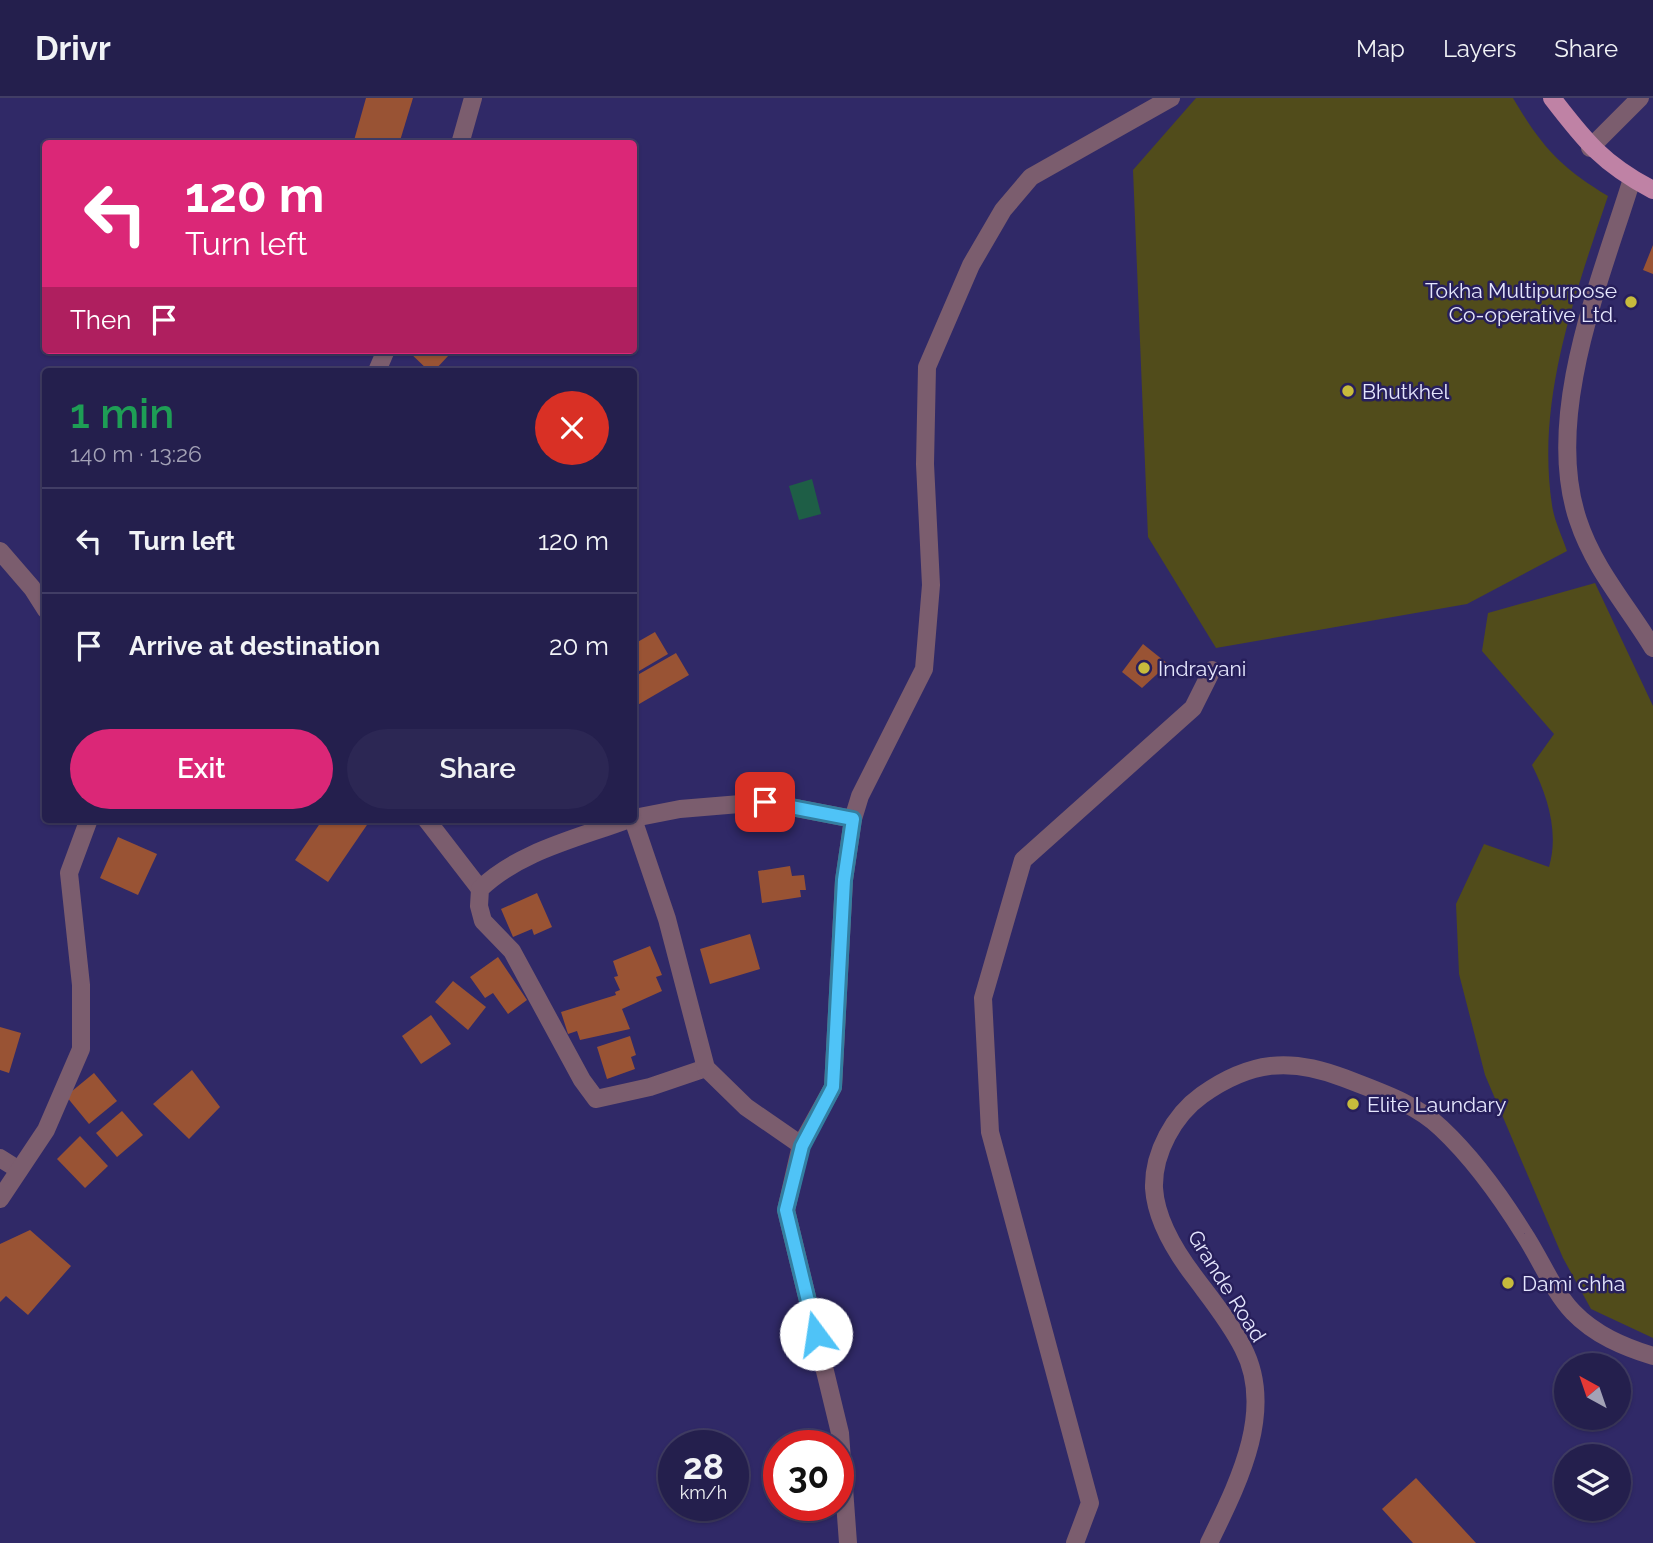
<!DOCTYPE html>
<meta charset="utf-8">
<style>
:root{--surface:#241f4d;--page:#2c2754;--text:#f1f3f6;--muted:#a3a2b6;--line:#413d65;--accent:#db2777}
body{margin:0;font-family:Raleway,sans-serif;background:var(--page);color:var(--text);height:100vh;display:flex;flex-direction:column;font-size:26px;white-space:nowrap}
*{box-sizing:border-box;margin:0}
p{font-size:23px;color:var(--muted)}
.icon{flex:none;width:38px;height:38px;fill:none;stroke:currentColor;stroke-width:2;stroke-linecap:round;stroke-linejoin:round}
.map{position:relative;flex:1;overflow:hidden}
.side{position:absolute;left:42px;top:270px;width:595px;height:455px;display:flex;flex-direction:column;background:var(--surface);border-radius:7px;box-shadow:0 2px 5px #0004,0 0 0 2px var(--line)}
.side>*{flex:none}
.banner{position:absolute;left:42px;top:42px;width:595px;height:214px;border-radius:7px;box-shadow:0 2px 5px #0004,0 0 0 2px var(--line);background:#db2777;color:#fff;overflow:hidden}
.needle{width:46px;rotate:320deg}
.tools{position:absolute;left:1554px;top:1255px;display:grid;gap:14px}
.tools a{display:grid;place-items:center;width:77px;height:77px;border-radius:50%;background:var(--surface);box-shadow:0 2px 5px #0004,0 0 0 2px var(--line);font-size:35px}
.speed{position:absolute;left:658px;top:1332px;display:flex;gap:14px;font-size:35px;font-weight:700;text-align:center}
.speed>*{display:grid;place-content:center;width:91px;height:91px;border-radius:50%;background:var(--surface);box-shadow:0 2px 5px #0004,0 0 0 2px var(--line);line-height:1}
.speed small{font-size:18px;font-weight:400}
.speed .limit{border:10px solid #d22;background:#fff;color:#111}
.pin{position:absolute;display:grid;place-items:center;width:60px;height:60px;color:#fff;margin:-30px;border-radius:14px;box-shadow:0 4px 10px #0006}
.me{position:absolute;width:77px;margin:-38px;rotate:346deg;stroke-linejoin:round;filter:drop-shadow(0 0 5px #0008)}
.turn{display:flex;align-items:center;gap:24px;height:147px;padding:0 28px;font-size:32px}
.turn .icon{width:91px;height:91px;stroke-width:2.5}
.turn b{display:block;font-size:49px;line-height:60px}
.then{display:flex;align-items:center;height:66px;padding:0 28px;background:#0003;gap:14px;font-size:26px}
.round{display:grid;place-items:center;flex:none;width:74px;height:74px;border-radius:37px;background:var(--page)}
.overview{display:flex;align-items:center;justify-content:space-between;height:119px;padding:0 28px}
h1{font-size:42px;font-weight:600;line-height:52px;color:#1e9e55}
.primary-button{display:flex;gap:14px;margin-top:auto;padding:14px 28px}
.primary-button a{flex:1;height:80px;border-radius:42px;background:var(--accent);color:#fff;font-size:28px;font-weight:600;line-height:80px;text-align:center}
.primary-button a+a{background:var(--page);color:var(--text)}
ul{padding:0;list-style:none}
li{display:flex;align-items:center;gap:21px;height:105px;padding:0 28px;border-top:2px solid var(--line)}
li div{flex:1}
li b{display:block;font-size:26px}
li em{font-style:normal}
header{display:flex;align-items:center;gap:42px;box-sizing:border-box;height:98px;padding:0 35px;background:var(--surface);border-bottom:2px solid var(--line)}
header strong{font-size:33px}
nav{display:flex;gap:38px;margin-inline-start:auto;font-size:24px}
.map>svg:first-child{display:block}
</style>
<header>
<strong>Drivr</strong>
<nav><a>Map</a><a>Layers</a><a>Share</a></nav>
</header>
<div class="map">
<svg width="1653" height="1445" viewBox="0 0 1653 1445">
<rect width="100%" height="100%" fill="#302967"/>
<g fill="#514c1b">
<path d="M 1196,0 L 1513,0 C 1542,49 1560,69 1608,98 C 1575,197 1536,302 1552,407 C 1554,422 1562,438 1567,453 L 1467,506 L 1216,550 L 1148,439 L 1133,72 Z"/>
<path d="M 1595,485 L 1653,608 L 1653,1240 L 1591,1211 L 1563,1160 L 1485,977 L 1459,876 L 1456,806 L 1484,746 L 1549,769 C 1559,735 1548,699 1532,667 L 1554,636 L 1482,553 L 1488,515 Z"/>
</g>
<path fill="#1e5e46" d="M 812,381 L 821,416 L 799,422 L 789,388 Z"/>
<g fill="#995334">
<path d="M 366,0 L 413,0 L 399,46 L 353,46 Z"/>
<path d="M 1653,147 L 1653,176 L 1643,172 Z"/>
<path d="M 407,252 L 444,252 L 449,257 L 434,273 L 429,273 Z"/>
<path d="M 655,534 L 668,556 L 634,576 L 634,546 Z"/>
<path d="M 1143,546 L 1168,566 L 1142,590 L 1122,574 Z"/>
<path d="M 676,555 L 689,577 L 634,609 L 634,579 Z"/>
<path d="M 323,721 L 371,721 L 328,784 L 295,762 Z"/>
<path d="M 118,739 L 157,756 L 138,797 L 100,780 Z"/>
<path d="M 790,768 L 792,778 L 804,777 L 806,792 L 800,792 L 801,799 L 762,805 L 758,773 Z"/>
<path d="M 537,795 L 552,829 L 534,837 L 532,831 L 513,839 L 501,811 Z"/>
<path d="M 750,836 L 760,871 L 710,886 L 700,851 Z"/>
<path d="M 650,848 L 662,877 L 656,879 L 662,893 L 622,911 L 630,931 L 580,942 L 577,933 L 568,936 L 561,914 L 616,897 L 615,894 L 620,892 L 614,879 L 618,878 L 613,863 Z"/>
<path d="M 498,859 L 527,902 L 508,916 L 493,895 L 485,900 L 470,879 Z"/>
<path d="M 453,883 L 486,909 L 468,932 L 435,904 Z"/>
<path d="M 431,917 L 451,946 L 421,966 L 402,938 Z"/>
<path d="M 0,929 L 21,935 L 9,975 L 0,972 Z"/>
<path d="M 630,938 L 636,957 L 631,959 L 635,971 L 607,981 L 597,949 Z"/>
<path d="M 192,972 L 220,1009 L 189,1041 L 153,1006 Z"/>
<path d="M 94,975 L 117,1003 L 89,1026 L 66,998 Z"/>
<path d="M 122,1013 L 143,1037 L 117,1059 L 96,1035 Z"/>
<path d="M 80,1038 L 108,1068 L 85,1090 L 57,1061 Z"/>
<path d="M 30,1132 L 71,1168 L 28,1217 L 6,1198 L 0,1204 L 0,1146 Z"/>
<path d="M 1416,1380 L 1476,1445 L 1413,1445 L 1382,1411 Z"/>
</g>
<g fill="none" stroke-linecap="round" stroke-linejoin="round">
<g stroke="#7b5d6e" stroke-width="18">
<path d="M 460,46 L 473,0"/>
<path d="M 1590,50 L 1640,0"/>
<path d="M 1632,81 C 1601,181 1543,318 1578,422 C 1594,471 1627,507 1653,550"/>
<path d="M 377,273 L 386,252"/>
<path d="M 0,453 L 32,490 L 46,512"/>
<path d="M 634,720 L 680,711 L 765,704 L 853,721"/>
<path d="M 426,721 L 480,791"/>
<path d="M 629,721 C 579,740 519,753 480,791 L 479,808 L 483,823 L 512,853 L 582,982 L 596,1001 L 650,989 L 706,970"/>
<path d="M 633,721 L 667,821 L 706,970 L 746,1009 L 801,1047"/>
<path d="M 0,1060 L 19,1072"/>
<path d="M 0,1101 L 46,1032 L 81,951 L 81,887 L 69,775 L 89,721"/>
<path d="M 848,1445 L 840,1335 L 786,1112 L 801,1047 L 833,989 L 844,782 L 853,721 L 860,698 L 924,571 L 931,487 L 925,366 L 927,269 L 971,167 L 1003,112 L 1031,79 L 1171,0"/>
<path d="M 1075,1445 L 1090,1405 L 990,1034 L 983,900 L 1023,762 L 1193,610 L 1212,572"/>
<path d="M 1209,1445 C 1237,1387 1276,1313 1243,1250 C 1230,1224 1211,1201 1194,1178 C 1175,1153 1156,1122 1154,1090 C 1153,1055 1174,1017 1202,997 C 1250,963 1290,959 1344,980 C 1377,993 1415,1005 1441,1030 C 1473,1060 1501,1099 1524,1136 C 1540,1160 1553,1193 1573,1214 C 1595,1237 1624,1249 1653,1258"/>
</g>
<path stroke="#bf82a5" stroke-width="18" d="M 1552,0 C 1585,43 1603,66 1653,92"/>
</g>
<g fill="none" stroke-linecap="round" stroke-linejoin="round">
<defs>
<path id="route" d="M 765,704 L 853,721 L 844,782 L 833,989 L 802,1048 L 786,1112 L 816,1236"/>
</defs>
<use href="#route" stroke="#337fa1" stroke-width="18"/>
<use href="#route" stroke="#4fc3f7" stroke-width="12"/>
</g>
<g fill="#c7bb3c" stroke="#271f5b" stroke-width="2.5">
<circle cx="1631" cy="204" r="7"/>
<circle cx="1348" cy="293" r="7"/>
<circle cx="1144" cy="570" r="7"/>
<circle cx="1353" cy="1006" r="7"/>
<circle cx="1508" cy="1185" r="7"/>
</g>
<g text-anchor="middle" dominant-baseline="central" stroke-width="5" stroke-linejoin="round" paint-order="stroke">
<g font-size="21" fill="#e5e6fd" stroke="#271f5b" text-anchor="start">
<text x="1617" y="192" text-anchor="end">Tokha Multipurpose<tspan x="1617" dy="24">Co-operative Ltd.</tspan></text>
<text x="1362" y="293">Bhutkhel</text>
<text x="1158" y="570">Indrayani</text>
<text x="1367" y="1006">Elite Laundary</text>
<text x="1522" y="1185">Dami chha</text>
</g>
<g font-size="21" fill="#e5e6fd" stroke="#271f5b">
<text transform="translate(1227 1188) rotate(58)">Grande Road</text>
</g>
</g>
</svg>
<div class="tools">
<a><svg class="needle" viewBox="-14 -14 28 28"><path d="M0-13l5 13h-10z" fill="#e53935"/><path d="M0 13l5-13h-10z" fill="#a3a2b6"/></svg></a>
<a><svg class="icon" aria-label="layers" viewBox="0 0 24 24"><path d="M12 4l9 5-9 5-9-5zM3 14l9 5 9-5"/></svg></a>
</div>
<div class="speed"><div>28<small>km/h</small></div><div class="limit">30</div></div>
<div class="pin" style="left:765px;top:704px;background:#d93025"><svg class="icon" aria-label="arrive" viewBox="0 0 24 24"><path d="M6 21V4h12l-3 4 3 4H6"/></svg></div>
<svg class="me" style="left:816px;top:1236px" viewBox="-20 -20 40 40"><circle r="19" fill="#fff"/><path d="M0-13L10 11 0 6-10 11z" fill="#4fc3f7"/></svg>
<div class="banner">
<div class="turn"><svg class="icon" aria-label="left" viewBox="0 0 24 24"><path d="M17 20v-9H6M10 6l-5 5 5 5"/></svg><div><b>120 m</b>Turn left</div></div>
<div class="then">Then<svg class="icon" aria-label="arrive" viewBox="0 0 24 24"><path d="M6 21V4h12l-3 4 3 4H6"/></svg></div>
</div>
<section class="side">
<div class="overview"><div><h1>1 min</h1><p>140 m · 13:26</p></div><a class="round" style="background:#d93025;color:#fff"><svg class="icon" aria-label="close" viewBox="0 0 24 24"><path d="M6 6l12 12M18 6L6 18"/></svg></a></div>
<ul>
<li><svg class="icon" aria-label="left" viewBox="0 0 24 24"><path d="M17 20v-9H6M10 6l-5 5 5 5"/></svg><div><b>Turn left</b></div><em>120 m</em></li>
<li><svg class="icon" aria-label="arrive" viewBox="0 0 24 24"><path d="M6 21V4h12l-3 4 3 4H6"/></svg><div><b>Arrive at destination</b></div><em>20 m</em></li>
</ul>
<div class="primary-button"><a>Exit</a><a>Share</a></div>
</section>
</div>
